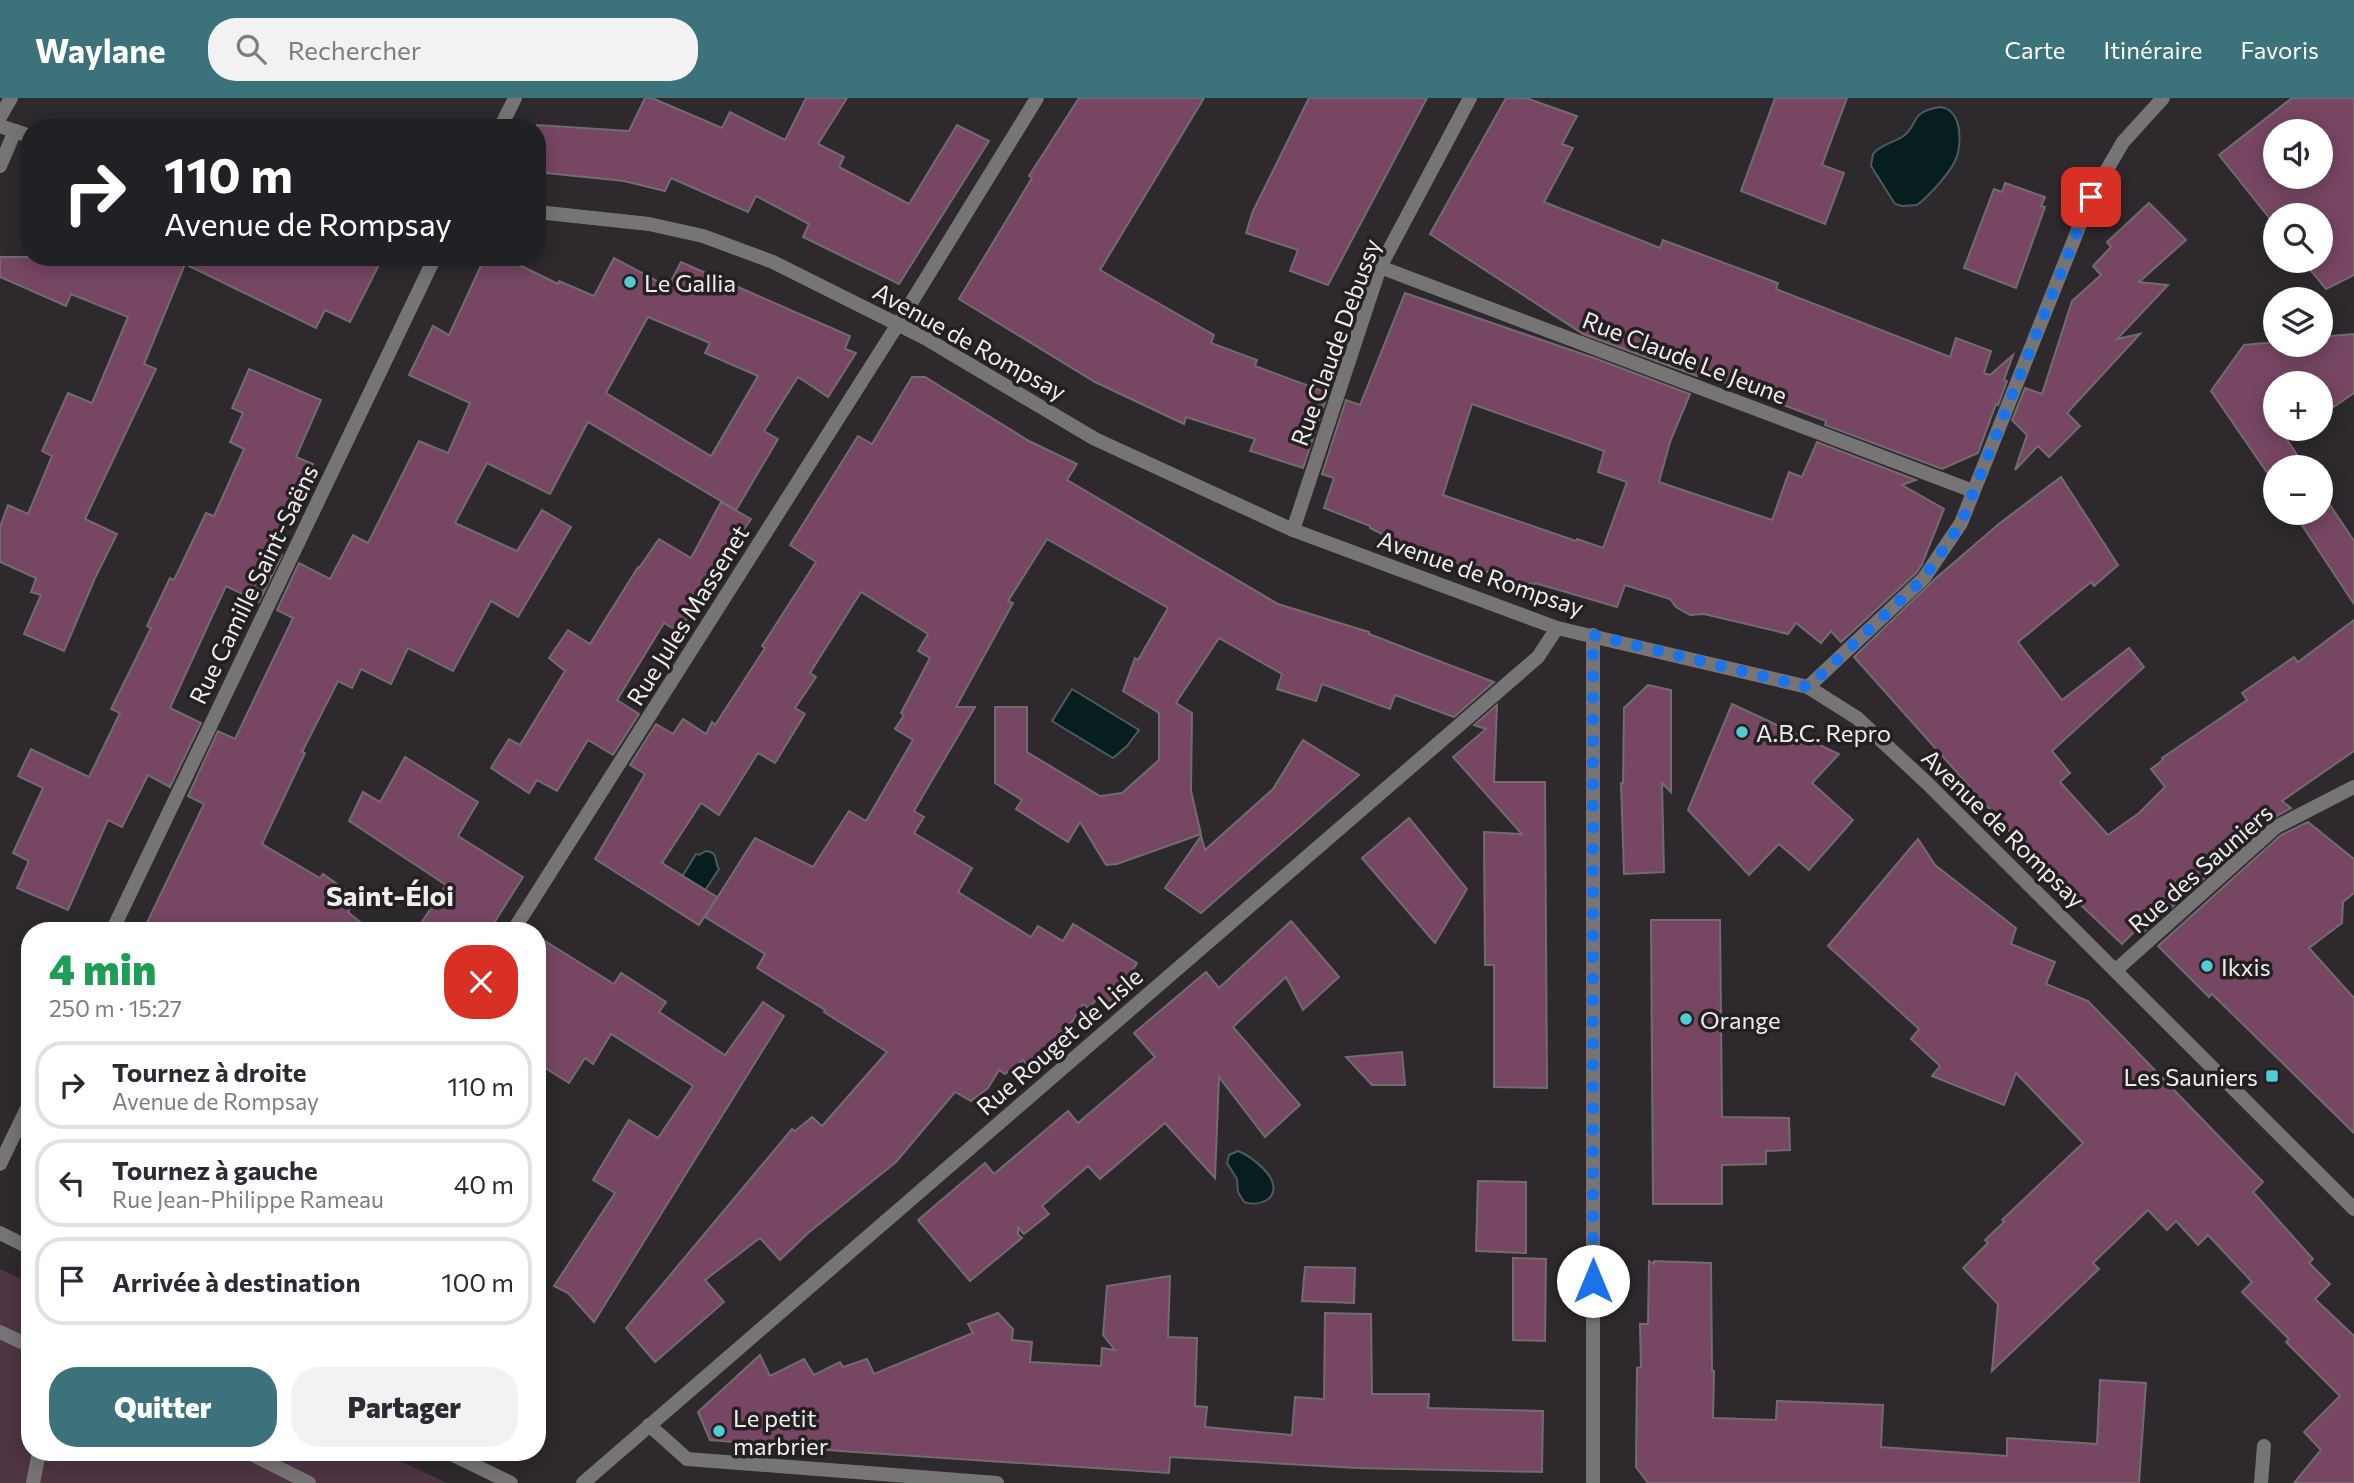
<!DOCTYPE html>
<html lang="fr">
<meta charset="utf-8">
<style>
:root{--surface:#fff;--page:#f2f2f3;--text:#2b2b33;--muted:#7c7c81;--line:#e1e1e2;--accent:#3c737b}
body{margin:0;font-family:Commissioner,sans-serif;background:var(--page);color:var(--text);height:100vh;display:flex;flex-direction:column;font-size:26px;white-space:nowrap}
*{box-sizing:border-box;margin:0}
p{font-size:23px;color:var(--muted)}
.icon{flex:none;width:38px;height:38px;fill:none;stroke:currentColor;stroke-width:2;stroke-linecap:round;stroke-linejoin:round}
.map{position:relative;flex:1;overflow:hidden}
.side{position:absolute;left:21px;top:824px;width:525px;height:539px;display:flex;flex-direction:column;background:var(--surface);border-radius:28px;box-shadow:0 4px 18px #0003}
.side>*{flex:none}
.hud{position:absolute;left:21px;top:21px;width:525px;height:147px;border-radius:28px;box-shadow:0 4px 18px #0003;background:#202124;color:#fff;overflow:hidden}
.controls{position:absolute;left:2263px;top:21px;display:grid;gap:14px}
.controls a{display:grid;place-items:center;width:70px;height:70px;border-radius:50%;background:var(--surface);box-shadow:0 4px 18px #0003;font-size:35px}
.pin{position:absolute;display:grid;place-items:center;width:60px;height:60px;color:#fff;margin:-30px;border-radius:14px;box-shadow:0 4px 10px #0006}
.me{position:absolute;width:77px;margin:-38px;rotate:0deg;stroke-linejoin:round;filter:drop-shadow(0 0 5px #0008)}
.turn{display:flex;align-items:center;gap:24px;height:147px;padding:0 28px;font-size:32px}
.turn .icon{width:91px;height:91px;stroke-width:2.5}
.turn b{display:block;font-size:49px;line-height:60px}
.round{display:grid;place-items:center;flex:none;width:74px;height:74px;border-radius:28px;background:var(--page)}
.overview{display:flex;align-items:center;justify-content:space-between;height:119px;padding:0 28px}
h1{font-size:42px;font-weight:800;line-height:52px;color:#1e9e55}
.button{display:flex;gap:14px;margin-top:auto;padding:14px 28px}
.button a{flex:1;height:80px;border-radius:28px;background:var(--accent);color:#fff;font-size:28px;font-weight:800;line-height:80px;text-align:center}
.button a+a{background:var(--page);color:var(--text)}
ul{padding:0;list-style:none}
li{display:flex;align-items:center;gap:21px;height:88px;margin:0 14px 10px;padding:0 14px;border:4px solid var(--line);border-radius:28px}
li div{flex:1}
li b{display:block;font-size:26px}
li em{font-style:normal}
header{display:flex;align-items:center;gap:42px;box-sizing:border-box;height:98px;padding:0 35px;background:var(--accent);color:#fff}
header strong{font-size:33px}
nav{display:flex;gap:38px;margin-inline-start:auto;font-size:24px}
.search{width:490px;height:63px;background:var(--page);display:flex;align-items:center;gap:18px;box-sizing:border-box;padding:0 24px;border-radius:28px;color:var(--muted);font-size:26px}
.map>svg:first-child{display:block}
</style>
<header>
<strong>Waylane</strong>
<div class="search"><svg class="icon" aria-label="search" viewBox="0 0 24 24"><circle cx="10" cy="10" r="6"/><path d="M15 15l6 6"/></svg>Rechercher</div>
<nav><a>Carte</a><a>Itinéraire</a><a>Favoris</a></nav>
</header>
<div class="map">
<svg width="2354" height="1385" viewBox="0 0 2354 1385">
<rect width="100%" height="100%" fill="#2e292c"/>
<path fill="#4f3443" d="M 0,1171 L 30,1185 L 30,1354 L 383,1355 L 447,1385 L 0,1385 Z"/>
<g fill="#061e20" stroke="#4c5c5e" stroke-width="2">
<path d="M 1940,9 C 1963,11 1963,49 1954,65 C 1947,78 1928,99 1917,107 L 1902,108 L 1895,106 L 1871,68 L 1873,56 C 1881,46 1891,46 1902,39 C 1920,28 1907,14 1940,9 Z"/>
<path d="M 1072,591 L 1139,632 L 1127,648 L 1113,660 L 1052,623 Z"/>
<path d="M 706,753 C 720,755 713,763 719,771 L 691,814 L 669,800 L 696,756 L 699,757 Z"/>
<path d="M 1238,1053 C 1249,1057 1268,1072 1272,1083 C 1279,1102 1258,1109 1244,1104 L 1238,1094 L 1237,1081 L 1227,1065 L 1229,1057 Z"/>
</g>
<g fill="#764662" stroke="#716c6f" stroke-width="2" fill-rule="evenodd">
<path d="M 645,0 L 652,0 L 722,30 L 730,14 L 785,42 L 806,0 L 847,0 L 818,46 L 844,59 L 839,69 L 909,106 L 957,27 L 989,43 L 899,186 L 803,139 L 809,126 L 756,98 L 748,114 L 671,80 L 665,93 L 624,83 L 537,74 L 537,27 L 629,33 Z"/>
<path d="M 1079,0 L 1204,0 L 1100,172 L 1214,237 L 1211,245 L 1257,262 L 1255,268 L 1328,295 L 1303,370 L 1250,353 L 1255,341 L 1186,319 L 1184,326 L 1095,284 L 959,201 L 1032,80 L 1029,78 Z"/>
<path d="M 1309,0 L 1427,0 L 1328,187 L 1290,173 L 1298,152 L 1246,135 L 1253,113 Z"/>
<path d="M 1506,0 L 1526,0 L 1577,18 L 1562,46 L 1573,50 L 1544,104 L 1660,150 L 1663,142 L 1778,185 L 1776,191 L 1950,259 L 1956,240 L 1991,253 L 1984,275 L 1990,277 L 2013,257 L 2004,282 L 2007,283 L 1998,307 L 1996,306 L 1978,355 L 1942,371 L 1825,327 L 1826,323 L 1699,275 L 1697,278 L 1583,236 L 1430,136 Z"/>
<path d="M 1775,0 L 1847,0 L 1822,67 L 1844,75 L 1825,126 L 1741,93 Z"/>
<path d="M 2292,0 L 2354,0 L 2354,177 L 2326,191 L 2303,163 L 2320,163 L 2320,117 L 2275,117 L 2275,127 L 2219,57 ZM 2275,33 L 2320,33 L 2320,79 L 2275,79 Z"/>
<path d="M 2005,85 L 2045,99 L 2041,108 L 2045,109 L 2016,190 L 1964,170 L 1994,91 L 2002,94 Z"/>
<path d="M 2149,105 L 2186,142 L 2139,184 L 2168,187 L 2117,241 L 2140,236 L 2067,315 L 2080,328 L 2049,359 L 2038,348 L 2015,372 L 2027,337 L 2012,322 L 2025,290 L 2042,296 L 2072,203 L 2101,177 L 2093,168 L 2111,149 L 2107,144 Z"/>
<path d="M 0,159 L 383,159 L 350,224 L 325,212 L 316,230 L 185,166 L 144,266 L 156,271 L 85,421 L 117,436 L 95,480 L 64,553 L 24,536 L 41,497 L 31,494 L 36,480 L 0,464 L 0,429 L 8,407 L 28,416 L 52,358 L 42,353 L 68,295 L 92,305 L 128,219 L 71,196 L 66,208 L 0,179 Z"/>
<path d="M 485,159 L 503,159 L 558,186 L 559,183 L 594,198 L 614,160 L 668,189 L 681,164 L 850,238 L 845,251 L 856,255 L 828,299 L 798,279 L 764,333 L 778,341 L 736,412 L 588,324 L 550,396 L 487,365 L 455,425 L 517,453 L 542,412 L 571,429 L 518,519 L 491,503 L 453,573 L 408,550 L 391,586 L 361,571 L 352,590 L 338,583 L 302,654 L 305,655 L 262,746 L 320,780 L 323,776 L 356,800 L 348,814 L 371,833 L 143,833 L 204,706 L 188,698 L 218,633 L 235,641 L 293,520 L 277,512 L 299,465 L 330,481 L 353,437 L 368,445 L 419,343 L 448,355 L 470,305 L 409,277 L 433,228 L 449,237 ZM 648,219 L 710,245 L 705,255 L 758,278 L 711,358 L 606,295 Z"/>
<path d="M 1405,195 L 1597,261 L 1690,296 L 1670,344 L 1659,384 L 1772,422 L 1789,374 L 1802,379 L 1817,344 L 1916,382 L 1902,387 L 1944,411 L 1922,466 L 1917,474 L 1841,544 L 1831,533 L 1821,545 L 1796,525 L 1788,536 L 1704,516 L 1690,517 L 1676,509 L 1670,501 L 1625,487 L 1617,509 L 1535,485 L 1534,487 L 1446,462 L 1388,439 L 1370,430 L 1370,428 L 1324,410 L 1334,380 L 1322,376 L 1346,302 L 1360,307 ZM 1472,306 L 1604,353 L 1598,374 L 1627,384 L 1603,450 L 1577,441 L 1576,443 L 1443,397 Z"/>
<path d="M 2354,236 L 2354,295 L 2320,318 L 2320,285 L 2275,285 L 2275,331 L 2301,331 L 2286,340 L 2305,369 L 2275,369 L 2275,386 L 2211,293 L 2244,247 L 2275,244 L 2275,247 L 2320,247 L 2320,239 Z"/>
<path d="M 249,271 L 321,302 L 296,359 L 313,366 L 272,452 L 282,457 L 259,504 L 226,488 L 170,610 L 201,625 L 170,689 L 148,677 L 122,729 L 108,722 L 68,812 L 17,790 L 29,763 L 13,755 L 43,690 L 18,678 L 31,651 L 89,679 L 120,615 L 111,611 L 151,530 L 147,528 L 170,480 L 174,482 L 206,415 L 214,418 L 244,351 L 230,344 L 243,315 L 232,310 Z"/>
<path d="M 912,279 L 925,279 L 1029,343 L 1077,366 L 1067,382 L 1278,506 L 1369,534 L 1369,536 L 1494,584 L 1454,619 L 1395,597 L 1390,611 L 1322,586 L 1316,603 L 1277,591 L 1282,576 L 1219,540 L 1176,605 L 1192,615 L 1191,693 L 1201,736 L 1117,766 L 1106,767 L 1080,724 L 1068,744 L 1016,711 L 1022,702 L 995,685 L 995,609 L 1027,609 L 1027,654 L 1100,698 L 1122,695 L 1159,662 L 1159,615 L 1123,593 L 1135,560 L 1138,562 L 1168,510 L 1047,441 L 1008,503 L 1013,505 L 956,609 L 975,609 L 914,713 L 924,719 L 914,735 L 972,770 L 958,794 L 1031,839 L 1038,828 L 1063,843 L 1073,826 L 1137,865 L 1111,907 L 1100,895 L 1090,911 L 1083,906 L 1045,967 L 1037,962 L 1028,969 L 1023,962 L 1005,976 L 999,972 L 988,990 L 971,1003 L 955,994 L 896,1064 L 808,1135 L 780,1162 L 760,1140 L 705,1182 L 724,1204 L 655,1264 L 626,1230 L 792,1031 L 795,1033 L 812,1019 L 822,1028 L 887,954 L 824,914 L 825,912 L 757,870 L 765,856 L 705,819 L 755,740 L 813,769 L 849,713 L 866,723 L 913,642 L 895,631 L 904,617 L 901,615 L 930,560 L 918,553 L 928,536 L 861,494 L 810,575 L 816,579 L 795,610 L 805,616 L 775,665 L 758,655 L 719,717 L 701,705 L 662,765 L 717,799 L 699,827 L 595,761 L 645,676 L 630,667 L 656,626 L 673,636 L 683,621 L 706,636 L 712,624 L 715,627 L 765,550 L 762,548 L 816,464 L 790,447 L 858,338 L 872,346 Z"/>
<path d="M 2061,379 L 2118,467 L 2094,488 L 2091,484 L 2018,544 L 2062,602 L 2129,550 L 2144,569 L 2052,653 L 2070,675 L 2060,684 L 2108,737 L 2139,715 L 2165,689 L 2151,671 L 2163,662 L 2162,660 L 2247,602 L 2242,595 L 2294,559 L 2298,564 L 2354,522 L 2354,653 L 2282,703 L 2291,710 L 2270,722 L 2144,834 L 2139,829 L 2122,846 L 2045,773 L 1854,559 L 1936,480 L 2000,425 Z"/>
<path d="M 2320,392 L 2354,443 L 2354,506 L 2294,415 L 2320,415 Z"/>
<path d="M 721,404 L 751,421 L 715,474 L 679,534 L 664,525 L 617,602 L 639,616 L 613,657 L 588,642 L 557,693 L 537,682 L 529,695 L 491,670 L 509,641 L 520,647 L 565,573 L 549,560 L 568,532 L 590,546 L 638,469 L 639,470 L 659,441 L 691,460 Z"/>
<path d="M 1648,587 L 1671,592 L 1671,694 L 1662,685 L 1664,774 L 1624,776 L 1621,685 L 1623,685 L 1624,610 Z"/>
<path d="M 1732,606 L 1839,656 L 1812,685 L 1853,722 L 1809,772 L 1779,746 L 1749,777 L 1688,712 Z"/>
<path d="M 1497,607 L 1494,684 L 1545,684 L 1547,990 L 1494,989 L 1494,867 L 1485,867 L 1484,734 L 1522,736 L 1453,659 L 1486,631 L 1474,627 Z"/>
<path d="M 1303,642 L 1359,677 L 1201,815 L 1165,790 L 1201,738 L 1205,752 L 1273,691 Z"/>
<path d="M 405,659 L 478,704 L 458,738 L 523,779 L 489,833 L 416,833 L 446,787 L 349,723 L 363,694 L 380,704 Z"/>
<path d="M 1409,720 L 1467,791 L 1435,845 L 1362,760 Z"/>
<path d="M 2308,724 L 2354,761 L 2354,795 L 2343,804 L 2342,825 L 2309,850 L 2354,900 L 2354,1035 L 2212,896 L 2209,899 L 2158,848 L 2281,737 Z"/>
<path d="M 1918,741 L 1935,767 L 2016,830 L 2011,846 L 2055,864 L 2046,886 L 2088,903 L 2263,1084 L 2253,1094 L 2313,1161 L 2309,1165 L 2330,1186 L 2315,1201 L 2354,1238 L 2354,1385 L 2294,1385 L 2321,1352 L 2304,1334 L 2340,1298 L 2286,1244 L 2289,1241 L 2242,1194 L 2252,1184 L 2208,1137 L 2198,1147 L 2176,1123 L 2167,1132 L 2148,1112 L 2093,1165 L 2099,1171 L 1992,1273 L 1998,1206 L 1963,1170 L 1988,1145 L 1985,1142 L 2004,1124 L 2002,1122 L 2083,1045 L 2016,975 L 2004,1007 L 1932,978 L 1940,968 L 1911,941 L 1919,931 L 1828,848 Z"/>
<path d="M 1651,822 L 1720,822 L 1722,1019 L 1789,1020 L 1790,1052 L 1766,1053 L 1766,1066 L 1722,1067 L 1722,1106 L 1653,1106 Z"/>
<path d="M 1291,823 L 1339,879 L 1303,912 L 1286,879 L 1233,929 L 1300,1007 L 1265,1039 L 1219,979 L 1215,1080 L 1165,1025 L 1100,1081 L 1088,1068 L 1042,1108 L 1049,1116 L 1024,1136 L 1018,1130 L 1018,1136 L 1022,1140 L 970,1183 L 918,1122 L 985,1065 L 994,1076 L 1068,1013 L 1078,1025 L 1155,959 L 1134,935 L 1206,874 L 1219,890 Z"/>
<path d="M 537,838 L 614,886 L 621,875 L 666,904 L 659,914 L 725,957 L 763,904 L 784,918 L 594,1224 L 568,1195 L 554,1188 L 615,1095 L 593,1082 L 629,1022 L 658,1040 L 693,988 L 611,936 L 593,966 L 585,960 L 569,985 L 537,965 Z"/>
<path d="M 1402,954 L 1405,987 L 1372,987 L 1346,959 Z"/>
<path d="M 1478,1083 L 1526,1084 L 1526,1155 L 1476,1153 Z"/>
<path d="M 1513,1160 L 1546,1161 L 1545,1243 L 1513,1242 Z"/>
<path d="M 1649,1163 L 1654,1166 L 1654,1163 L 1711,1165 L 1712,1273 L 1714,1273 L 1713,1320 L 1776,1322 L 1777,1303 L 1883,1307 L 1881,1349 L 2007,1358 L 2007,1340 L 2097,1346 L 2100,1282 L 2146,1285 L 2139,1385 L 1648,1385 L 1636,1369 L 1637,1270 L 1641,1269 L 1640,1226 L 1648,1226 Z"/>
<path d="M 1305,1169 L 1355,1170 L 1354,1205 L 1302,1203 Z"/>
<path d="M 1170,1178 L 1168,1239 L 1197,1240 L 1195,1308 L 1207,1309 L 1205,1329 L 1292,1337 L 1295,1299 L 1324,1301 L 1325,1215 L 1371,1216 L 1372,1296 L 1429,1296 L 1428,1310 L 1543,1313 L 1542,1374 L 1357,1370 L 1170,1359 L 1169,1375 L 840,1353 L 710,1342 L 698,1314 L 760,1257 L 770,1278 L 804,1261 L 814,1277 L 840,1264 L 843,1269 L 867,1261 L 874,1276 L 973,1235 L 968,1226 L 998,1215 L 1013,1231 L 1012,1242 L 1032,1244 L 1030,1264 L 1101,1268 L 1102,1250 L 1115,1252 L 1103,1237 L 1107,1188 Z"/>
</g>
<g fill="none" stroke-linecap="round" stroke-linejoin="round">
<g stroke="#777476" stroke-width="14">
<path d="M 0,68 L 15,33"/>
<path d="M 1380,169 L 1973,393"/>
<path d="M 0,1234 L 30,1248"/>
<path d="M 247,1354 L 309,1385"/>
<path d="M 33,1385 L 39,1354"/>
<path d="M 2261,1385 L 2264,1348"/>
</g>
<g stroke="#777476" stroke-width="14">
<path d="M 0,19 L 11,0"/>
<path d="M 500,30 L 515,0"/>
<path d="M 1293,432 L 1380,169 L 1470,0"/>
<path d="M 1808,589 L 1924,480 L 1961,425 L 2091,99 L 2123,44 L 2163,0"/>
<path d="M 112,833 L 435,159"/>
<path d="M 513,833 L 898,226 L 1037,0"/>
<path d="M 2116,872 L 2276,729 L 2354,689"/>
<path d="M 0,1066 L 30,1004"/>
<path d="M 649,1327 L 687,1361 L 997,1385"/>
<path d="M 583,1385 L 1538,559 L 1557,530"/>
</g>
<g stroke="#777476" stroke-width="14">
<path d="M 0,28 L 30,38"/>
<path d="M 537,114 L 649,126 L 703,138 L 773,164 L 925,240 L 1095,341 L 1293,432 L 1557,530 L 1808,589 L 1857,620 L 1927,685 L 2354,1111"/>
<path d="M 0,1135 L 30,1150"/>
<path d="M 447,1354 L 511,1385"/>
<path d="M 1593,1385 L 1593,537"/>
</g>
</g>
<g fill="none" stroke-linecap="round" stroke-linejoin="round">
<path stroke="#1a73e8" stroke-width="12" stroke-dasharray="0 21.6" d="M 1593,1183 L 1593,537 L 1808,589 L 1924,480 L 1961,425 L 2091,99"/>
</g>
<g fill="#51ccd4" stroke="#242022" stroke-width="2.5">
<circle cx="630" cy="184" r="7"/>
<circle cx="1742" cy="634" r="7"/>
<circle cx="2207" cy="868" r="7"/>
<circle cx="1686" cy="921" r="7"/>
<rect x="2265" y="971" width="14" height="14" rx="3.5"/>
<circle cx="719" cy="1333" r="7"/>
</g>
<g text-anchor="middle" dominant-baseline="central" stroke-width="7" stroke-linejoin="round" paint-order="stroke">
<g font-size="24" fill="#efecee" stroke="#242022" text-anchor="start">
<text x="644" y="184">Le Gallia</text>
<text x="1756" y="634">A.B.C. Repro</text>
<text x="2221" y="868">Ikxis</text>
<text x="1700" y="921">Orange</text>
<text x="2258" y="978" text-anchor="end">Les Sauniers</text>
<text x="733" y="1319">Le petit<tspan x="733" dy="28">marbrier</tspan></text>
</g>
<g font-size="24" fill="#efecee" stroke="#242022">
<text transform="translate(970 243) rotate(29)">Avenue de Rompsay</text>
<text transform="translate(1335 244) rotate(-70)">Rue Claude Debussy</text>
<text transform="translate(1685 259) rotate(21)">Rue Claude Le Jeune</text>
<text transform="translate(1481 475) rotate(19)">Avenue de Rompsay</text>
<text transform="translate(253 486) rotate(-64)">Rue Camille Saint-Saëns</text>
<text transform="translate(687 517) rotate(-58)">Rue Jules Massenet</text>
<text transform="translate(2004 730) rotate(44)">Avenue de Rompsay</text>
<text transform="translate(2200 770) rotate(-41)">Rue des Sauniers</text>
<text transform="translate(1059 943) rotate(-41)">Rue Rouget de Lisle</text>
</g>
<g font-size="28" font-weight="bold" fill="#efecee" stroke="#242022">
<text x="390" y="797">Saint-Éloi</text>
</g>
</g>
</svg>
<div class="controls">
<a><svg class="icon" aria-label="sound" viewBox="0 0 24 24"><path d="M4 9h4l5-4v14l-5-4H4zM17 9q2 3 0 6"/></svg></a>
<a><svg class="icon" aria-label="search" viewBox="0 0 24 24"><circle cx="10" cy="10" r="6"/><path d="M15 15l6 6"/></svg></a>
<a><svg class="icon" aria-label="layers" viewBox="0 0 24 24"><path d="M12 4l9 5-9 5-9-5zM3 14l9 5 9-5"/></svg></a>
<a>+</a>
<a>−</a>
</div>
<div class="pin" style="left:2091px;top:99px;background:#d93025"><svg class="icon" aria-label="arrive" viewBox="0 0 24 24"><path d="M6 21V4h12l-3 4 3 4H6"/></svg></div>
<svg class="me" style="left:1593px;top:1183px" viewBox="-20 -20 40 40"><circle r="19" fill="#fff"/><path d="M0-13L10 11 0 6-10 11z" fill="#1a73e8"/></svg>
<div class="hud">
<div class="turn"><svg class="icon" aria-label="right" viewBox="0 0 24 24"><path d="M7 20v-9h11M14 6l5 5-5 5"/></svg><div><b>110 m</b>Avenue de Rompsay</div></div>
</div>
<section class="side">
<div class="overview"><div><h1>4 min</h1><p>250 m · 15:27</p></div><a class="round" style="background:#d93025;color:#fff"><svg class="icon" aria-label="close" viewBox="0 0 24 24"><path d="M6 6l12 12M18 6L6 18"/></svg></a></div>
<ul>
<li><svg class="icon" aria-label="right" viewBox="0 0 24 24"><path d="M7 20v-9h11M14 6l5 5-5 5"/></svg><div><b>Tournez à droite</b><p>Avenue de Rompsay</p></div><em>110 m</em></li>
<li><svg class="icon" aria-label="left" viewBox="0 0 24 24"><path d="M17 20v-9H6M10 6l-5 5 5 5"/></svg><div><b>Tournez à gauche</b><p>Rue Jean-Philippe Rameau</p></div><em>40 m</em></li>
<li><svg class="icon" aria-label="arrive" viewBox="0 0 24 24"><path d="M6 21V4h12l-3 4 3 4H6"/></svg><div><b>Arrivée à destination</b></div><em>100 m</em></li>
</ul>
<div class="button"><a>Quitter</a><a>Partager</a></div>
</section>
</div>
